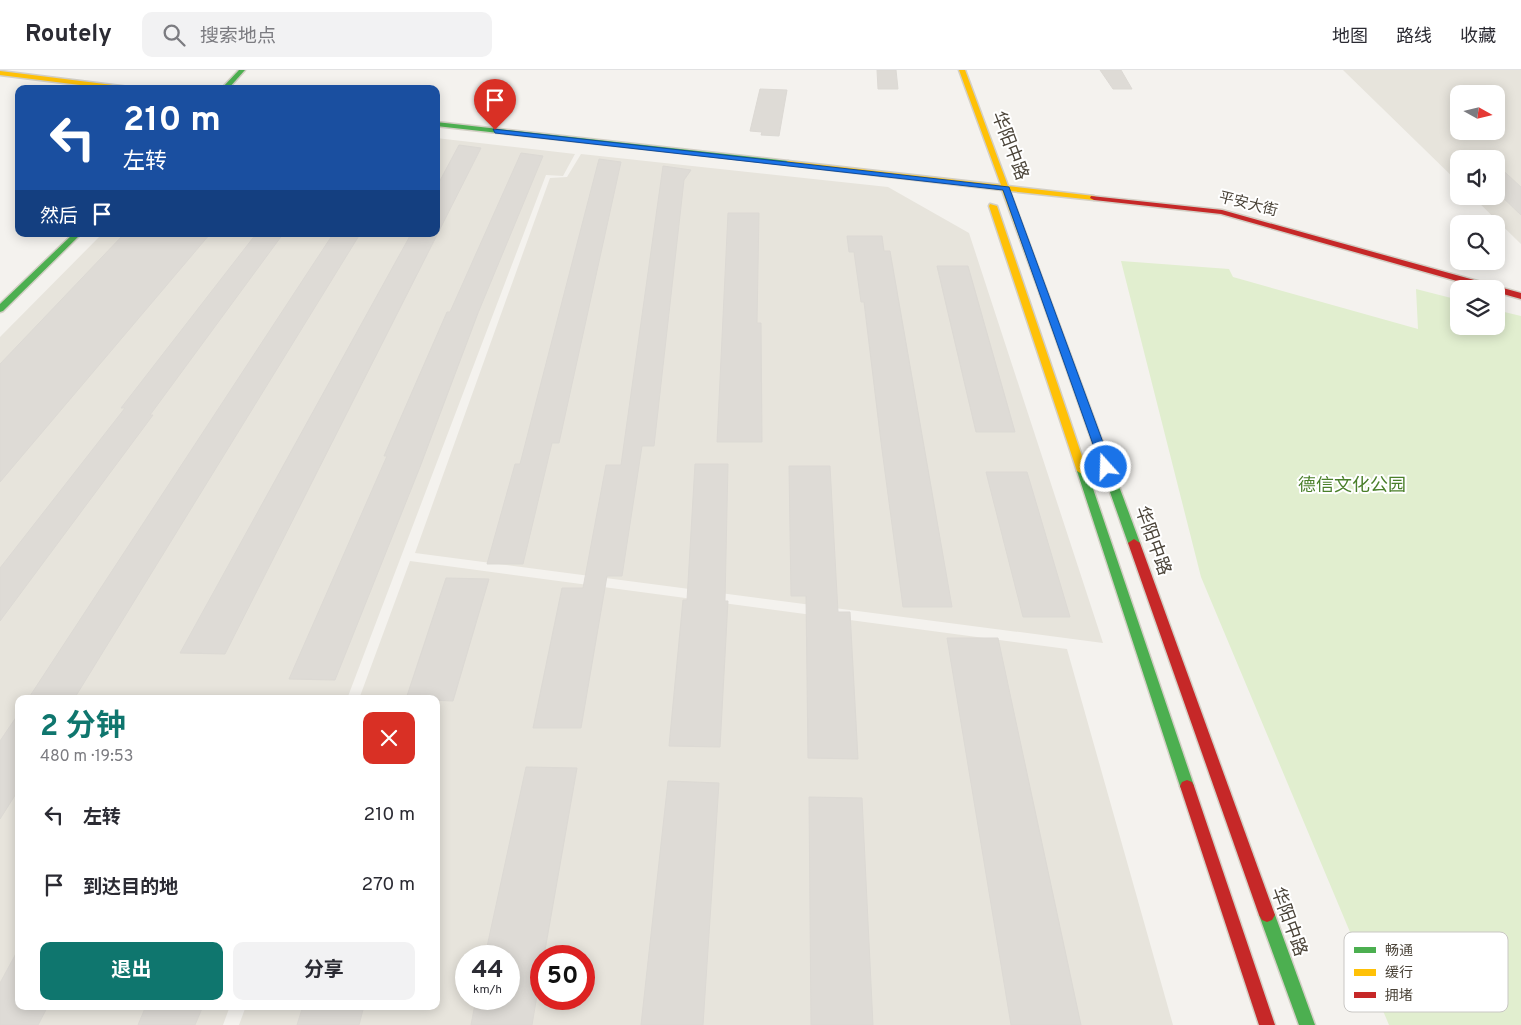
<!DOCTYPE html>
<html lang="zh">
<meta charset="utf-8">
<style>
:root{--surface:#fff;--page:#f2f2f3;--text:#2b2b33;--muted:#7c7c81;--line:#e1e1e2;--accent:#0f766e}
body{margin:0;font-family:Overpass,"Noto Sans SC",sans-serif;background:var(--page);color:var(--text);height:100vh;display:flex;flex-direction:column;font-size:19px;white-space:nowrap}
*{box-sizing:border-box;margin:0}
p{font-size:16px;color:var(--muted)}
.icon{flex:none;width:28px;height:28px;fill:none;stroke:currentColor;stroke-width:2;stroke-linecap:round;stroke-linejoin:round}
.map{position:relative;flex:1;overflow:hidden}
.drawer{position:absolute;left:15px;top:625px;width:425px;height:315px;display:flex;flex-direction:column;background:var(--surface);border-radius:10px;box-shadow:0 2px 12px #0003}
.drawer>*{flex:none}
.top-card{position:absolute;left:15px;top:15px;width:425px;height:152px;border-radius:10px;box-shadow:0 2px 12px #0003;background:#1a4fa0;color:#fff;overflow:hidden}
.needle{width:32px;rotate:98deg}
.controls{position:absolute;left:1450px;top:15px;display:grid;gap:10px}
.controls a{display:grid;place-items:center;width:55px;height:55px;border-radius:10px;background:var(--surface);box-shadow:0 2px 12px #0003;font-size:25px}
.speed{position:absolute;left:455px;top:875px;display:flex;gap:10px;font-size:25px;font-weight:700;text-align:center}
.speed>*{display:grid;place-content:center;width:65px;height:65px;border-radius:50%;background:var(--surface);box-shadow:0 2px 12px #0003;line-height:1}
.speed small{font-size:12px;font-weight:400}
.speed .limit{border:8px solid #d22;background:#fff;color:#111}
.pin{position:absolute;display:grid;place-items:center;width:42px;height:42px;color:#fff;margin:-51px -21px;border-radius:50% 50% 50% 0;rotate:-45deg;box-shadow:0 0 5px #0007}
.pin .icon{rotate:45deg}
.me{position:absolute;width:55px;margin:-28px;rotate:340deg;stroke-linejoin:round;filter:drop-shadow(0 0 4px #0008)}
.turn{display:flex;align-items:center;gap:18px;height:105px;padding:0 25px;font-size:22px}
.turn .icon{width:65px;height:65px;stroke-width:2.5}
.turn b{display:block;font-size:35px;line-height:42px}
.then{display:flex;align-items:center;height:48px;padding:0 25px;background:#0003;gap:10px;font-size:19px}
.round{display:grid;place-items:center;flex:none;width:52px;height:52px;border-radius:10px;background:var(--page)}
.summary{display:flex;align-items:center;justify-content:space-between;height:85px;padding:0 25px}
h1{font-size:30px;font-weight:700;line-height:38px;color:var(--accent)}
.action{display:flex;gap:10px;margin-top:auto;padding:10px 25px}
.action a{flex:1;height:58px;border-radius:10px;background:var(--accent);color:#fff;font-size:20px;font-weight:700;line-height:58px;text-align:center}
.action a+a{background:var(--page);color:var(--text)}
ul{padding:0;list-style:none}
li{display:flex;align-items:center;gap:15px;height:70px;padding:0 25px}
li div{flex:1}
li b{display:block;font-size:19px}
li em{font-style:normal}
header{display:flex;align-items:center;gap:30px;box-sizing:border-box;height:70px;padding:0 25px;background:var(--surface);border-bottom:1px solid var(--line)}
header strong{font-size:24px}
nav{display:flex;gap:28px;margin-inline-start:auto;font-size:18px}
.search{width:350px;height:45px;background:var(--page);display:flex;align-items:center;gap:12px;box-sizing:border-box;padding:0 18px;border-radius:10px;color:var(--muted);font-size:19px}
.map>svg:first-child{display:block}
</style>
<header>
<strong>Routely</strong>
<div class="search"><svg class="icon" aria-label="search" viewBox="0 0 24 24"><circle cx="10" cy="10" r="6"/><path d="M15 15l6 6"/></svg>搜索地点</div>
<nav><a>地图</a><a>路线</a><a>收藏</a></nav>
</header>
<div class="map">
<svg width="1521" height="955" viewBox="0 0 1521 955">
<rect width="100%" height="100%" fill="#f4f2ee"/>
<g fill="#e7e4dc" fill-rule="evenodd">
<path d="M 1343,0 L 1521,0 L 1521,174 L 1472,126 L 1496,126 L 1496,89 L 1459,89 L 1459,113 ZM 1459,24 L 1496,24 L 1496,61 L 1459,61 Z"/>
<path d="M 436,68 L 575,84 L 563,106 L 546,105 L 347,629 L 19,629 L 19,936 L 230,936 L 223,955 L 0,955 L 0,267 L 102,164 L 436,164 Z"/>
<path d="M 581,84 L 888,117 L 969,163 L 1103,573 L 415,483 L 550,108 L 567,107 Z"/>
<path d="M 410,491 L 1067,579 L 1173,955 L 239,955 L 246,936 L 436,936 L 436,629 L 359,629 ZM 466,886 L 509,886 L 509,929 L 466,929 ZM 541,886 L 584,886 L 584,929 L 541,929 Z"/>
</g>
<path fill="#e1eecf" d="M 1121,191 L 1229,199 L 1233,207 L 1418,259 L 1416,219 L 1459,230 L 1459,256 L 1496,256 L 1496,240 L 1521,246 L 1521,955 L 1389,955 L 1201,507 Z"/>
<g fill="#dedbd6" stroke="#dcd9d4">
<path d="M 877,0 L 896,0 L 898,19 L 878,19 Z"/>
<path d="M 1100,0 L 1121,0 L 1132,19 L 1113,19 Z"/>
<path d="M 760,19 L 787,20 L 779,66 L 761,65 L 762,62 L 750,61 Z"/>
<path d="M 459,75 L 481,78 L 225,584 L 180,583 L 411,164 L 436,164 L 436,118 Z"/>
<path d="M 521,83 L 543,86 L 478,243 L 420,397 L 335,610 L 289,609 L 387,386 L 384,386 L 447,242 L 450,242 Z"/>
<path d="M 599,89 L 621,92 L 559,373 L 552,373 L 523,494 L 487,494 L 515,394 L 520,394 Z"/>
<path d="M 1496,94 L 1521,117 L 1521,145 L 1496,121 Z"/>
<path d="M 663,96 L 691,100 L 684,110 L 654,376 L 642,376 L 622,506 L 607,506 L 581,658 L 533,658 L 562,518 L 583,518 L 606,395 L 621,395 Z"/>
<path d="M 728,143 L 759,143 L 757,253 L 761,253 L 762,372 L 717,372 Z"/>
<path d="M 124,164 L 210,164 L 0,412 L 0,294 Z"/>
<path d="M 256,164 L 283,164 L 150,345 L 153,345 L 0,551 L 0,498 L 125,338 L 121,338 Z"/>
<path d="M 333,164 L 360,164 L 74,629 L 28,629 Z"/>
<path d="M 847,166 L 882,166 L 884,181 L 890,181 L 952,537 L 903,537 L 881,372 L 864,232 L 861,232 L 854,182 L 849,182 Z"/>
<path d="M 937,196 L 968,196 L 1015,362 L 976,362 Z"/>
<path d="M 695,394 L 728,394 L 725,531 L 728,531 L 720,677 L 669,676 L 683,530 L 687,530 Z"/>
<path d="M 789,396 L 830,396 L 838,542 L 850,542 L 858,689 L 808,688 L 806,526 L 791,526 Z"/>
<path d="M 986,402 L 1027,402 L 1070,547 L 1023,547 Z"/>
<path d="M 446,508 L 489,509 L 453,631 L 406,629 Z"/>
<path d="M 947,568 L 998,568 L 1081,955 L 1011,955 Z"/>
<path d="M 19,643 L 19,719 L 0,749 L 0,671 Z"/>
<path d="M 526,697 L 577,698 L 544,886 L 541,886 L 541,902 L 532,955 L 471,955 L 476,929 L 509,929 L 509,886 L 485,886 Z"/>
<path d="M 668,711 L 719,713 L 703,955 L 641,955 Z"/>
<path d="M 809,727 L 862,728 L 873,955 L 811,955 Z"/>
<path d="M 19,878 L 19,936 L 48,936 L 38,955 L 0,955 L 0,913 Z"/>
<path d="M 146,936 L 203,936 L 195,955 L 138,955 Z"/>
<path d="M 303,936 L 364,936 L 359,955 L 297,955 Z"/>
</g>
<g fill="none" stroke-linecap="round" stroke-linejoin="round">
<defs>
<g id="fast">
<path d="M 239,0 L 245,0 L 228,19 L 221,19 Z"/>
<path d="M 436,52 L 788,91 L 792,93 L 788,95 L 436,56 Z"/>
<path d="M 73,164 L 81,164 L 3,241 L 0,242 L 0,234 Z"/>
<path d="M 1044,221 L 1048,224 L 1140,473 L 1138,476 L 1134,477 L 1128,473 L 1040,224 Z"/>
<path d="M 1082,398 L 1087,401 L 1194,716 L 1192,720 L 1187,722 L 1182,720 L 1180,716 L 1077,401 Z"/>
<path d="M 1267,838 L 1272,840 L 1275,845 L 1315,955 L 1299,955 L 1259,845 L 1262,840 Z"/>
</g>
<g id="slow">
<path d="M 959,0 L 965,0 L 1008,116 L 1094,126 L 1098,128 L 1094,130 L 1010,121 L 1048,224 L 1047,226 L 1044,227 L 1040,224 L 1002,120 L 788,95 L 784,93 L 788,91 L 1001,115 Z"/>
<path d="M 0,1 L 129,17 L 132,19 L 112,19 L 0,5 Z"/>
<path d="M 990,134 L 997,136 L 1087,401 L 1086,403 L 1082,404 L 1077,401 L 989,136 Z"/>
</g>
<g id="jam">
<path d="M 1091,126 L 1222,140 L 1521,223 L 1521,229 L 1496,222 L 1496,219 L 1485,219 L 1221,144 L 1094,130 L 1090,128 Z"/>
<path d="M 1134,469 L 1140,473 L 1275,845 L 1272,850 L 1267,852 L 1262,850 L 1259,845 L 1128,473 Z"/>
<path d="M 1187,710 L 1192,712 L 1194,716 L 1275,955 L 1259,955 L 1180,716 L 1182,712 Z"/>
</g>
</defs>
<use href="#fast" stroke="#d3cfc5" stroke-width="3"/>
<use href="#slow" stroke="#d3cfc5" stroke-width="3"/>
<use href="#jam" stroke="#d3cfc5" stroke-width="3"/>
<use href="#fast" fill="#4caf50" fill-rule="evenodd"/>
<use href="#slow" fill="#ffc107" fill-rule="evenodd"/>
<use href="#jam" fill="#c62828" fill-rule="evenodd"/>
</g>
<path fill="#1a73e8" stroke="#114b97" d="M 493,59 L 1009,117 L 1112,397 L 1106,401 L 1101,397 L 1003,120 L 495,63 Z"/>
<g text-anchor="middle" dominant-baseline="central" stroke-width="4" stroke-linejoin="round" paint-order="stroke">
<g font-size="15" fill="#4b4439" stroke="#fff">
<text transform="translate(1248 135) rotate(14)">平安大街</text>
</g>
<g font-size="18" fill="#4b4439" stroke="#fff">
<text transform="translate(1009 76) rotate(69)">华阳中路</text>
<text transform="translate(1152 471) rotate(70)">华阳中路</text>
<text transform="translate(1288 852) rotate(70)">华阳中路</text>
</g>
<g font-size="18" fill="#4a7f2a" stroke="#fff">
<text x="1352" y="416">德信文化公园</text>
</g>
</g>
<rect x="1344" y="862" width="164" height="80" rx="8" fill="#fff" stroke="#c9c7c4" stroke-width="1"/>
<rect x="1354" y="877" width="22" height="6" fill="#4caf50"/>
<rect x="1354" y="899" width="22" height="7" fill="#ffc107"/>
<rect x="1354" y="922" width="22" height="6" fill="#c62828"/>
<g font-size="14" fill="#4b4439">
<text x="1385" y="885">畅通</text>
<text x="1385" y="907">缓行</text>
<text x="1385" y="930">拥堵</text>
</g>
</svg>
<div class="controls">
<a><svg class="needle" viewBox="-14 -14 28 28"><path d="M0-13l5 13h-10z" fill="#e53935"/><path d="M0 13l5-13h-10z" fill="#7c7c81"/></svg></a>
<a><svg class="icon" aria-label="sound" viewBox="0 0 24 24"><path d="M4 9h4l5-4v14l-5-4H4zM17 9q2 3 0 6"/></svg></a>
<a><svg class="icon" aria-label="search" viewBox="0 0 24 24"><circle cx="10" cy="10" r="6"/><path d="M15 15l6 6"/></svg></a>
<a><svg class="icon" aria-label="layers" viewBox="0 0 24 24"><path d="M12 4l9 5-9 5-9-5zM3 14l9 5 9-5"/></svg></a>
</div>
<div class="speed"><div>44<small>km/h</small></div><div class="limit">50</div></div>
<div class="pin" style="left:495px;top:60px;background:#d93025"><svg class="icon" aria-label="arrive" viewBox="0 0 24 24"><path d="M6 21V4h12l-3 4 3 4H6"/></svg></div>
<svg class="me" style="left:1106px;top:397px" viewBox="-20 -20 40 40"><circle r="17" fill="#1a73e8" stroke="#fff" stroke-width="3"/><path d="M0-11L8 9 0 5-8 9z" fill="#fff"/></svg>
<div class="top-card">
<div class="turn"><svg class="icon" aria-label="left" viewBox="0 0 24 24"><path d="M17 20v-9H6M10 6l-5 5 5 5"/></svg><div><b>210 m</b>左转</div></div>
<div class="then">然后<svg class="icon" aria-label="arrive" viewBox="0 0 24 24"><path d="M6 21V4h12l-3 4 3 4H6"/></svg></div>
</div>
<section class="drawer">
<div class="summary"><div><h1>2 分钟</h1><p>480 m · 19:53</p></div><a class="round" style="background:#d93025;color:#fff"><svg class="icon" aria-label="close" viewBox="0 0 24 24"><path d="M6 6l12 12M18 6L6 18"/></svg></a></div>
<ul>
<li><svg class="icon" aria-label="left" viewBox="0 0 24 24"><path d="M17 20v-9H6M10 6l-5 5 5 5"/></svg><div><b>左转</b></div><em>210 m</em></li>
<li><svg class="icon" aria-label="arrive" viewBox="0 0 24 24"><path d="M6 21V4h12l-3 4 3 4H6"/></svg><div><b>到达目的地</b></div><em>270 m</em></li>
</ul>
<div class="action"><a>退出</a><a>分享</a></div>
</section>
</div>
